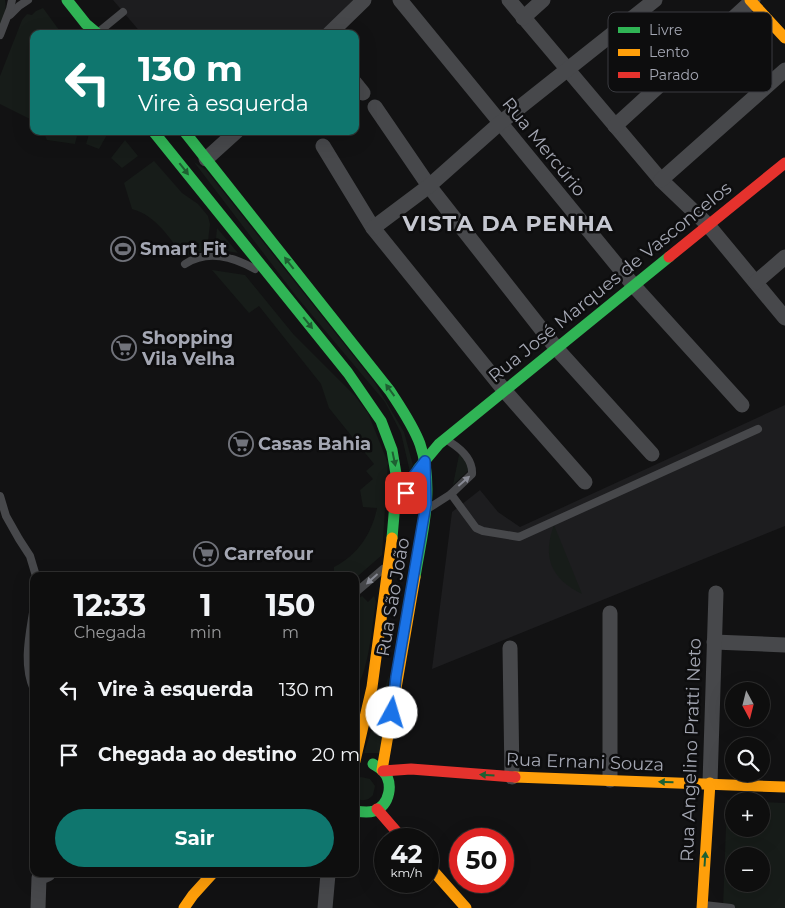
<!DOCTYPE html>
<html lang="pt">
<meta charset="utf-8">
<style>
:root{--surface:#0e0e0e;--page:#1c1c1c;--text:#f1f3f6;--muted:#9b9c9e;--line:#2e2e2e;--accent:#0f766e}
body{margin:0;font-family:Montserrat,sans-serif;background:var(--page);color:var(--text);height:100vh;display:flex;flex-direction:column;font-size:19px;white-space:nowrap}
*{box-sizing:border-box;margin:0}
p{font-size:16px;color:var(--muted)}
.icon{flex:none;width:28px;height:28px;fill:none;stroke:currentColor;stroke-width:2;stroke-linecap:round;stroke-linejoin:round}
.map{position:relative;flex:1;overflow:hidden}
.drawer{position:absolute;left:30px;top:572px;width:329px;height:305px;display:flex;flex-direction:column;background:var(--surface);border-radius:10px;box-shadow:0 5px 20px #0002,0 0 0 1px var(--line)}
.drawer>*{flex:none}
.top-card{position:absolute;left:30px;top:30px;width:329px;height:105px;border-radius:10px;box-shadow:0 5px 20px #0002,0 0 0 1px var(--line);background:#0f766e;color:#fff;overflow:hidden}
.needle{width:32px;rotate:173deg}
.tools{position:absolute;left:725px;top:682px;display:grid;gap:10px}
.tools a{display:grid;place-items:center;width:45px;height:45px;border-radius:50%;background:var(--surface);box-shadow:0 5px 20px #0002,0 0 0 1px var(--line);font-size:25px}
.speed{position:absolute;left:374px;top:828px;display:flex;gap:10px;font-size:25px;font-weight:700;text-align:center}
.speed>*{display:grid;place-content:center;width:65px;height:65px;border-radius:50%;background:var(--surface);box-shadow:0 5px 20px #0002,0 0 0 1px var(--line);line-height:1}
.speed small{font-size:12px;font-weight:400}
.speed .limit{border:8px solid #d22;background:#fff;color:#111}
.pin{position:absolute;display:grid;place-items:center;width:42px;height:42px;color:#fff;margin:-21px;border-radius:10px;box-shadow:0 2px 8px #0006}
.me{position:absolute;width:55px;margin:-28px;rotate:6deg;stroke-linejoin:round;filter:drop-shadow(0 0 4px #0008)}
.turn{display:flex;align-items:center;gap:18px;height:105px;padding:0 25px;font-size:22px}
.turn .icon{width:65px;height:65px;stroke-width:2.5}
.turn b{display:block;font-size:35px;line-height:42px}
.eta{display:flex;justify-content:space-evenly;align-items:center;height:85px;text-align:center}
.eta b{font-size:30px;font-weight:700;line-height:35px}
.primary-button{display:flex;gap:10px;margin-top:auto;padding:10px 25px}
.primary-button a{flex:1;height:58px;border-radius:30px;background:var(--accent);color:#fff;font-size:20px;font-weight:700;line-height:58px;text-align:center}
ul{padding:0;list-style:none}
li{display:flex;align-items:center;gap:15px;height:65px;padding:0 25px}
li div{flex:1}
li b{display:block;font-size:19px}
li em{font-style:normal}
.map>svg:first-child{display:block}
</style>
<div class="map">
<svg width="785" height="908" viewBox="0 0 785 908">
<rect width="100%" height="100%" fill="#121213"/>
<g fill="#1d1d1f">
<path d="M 113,0 L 354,0 L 324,34 L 142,34 Z"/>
<path d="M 785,405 L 785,526 L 432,669 L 452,512 L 480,490 L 498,512 L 520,527 Z"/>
</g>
<g fill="#171c19" fill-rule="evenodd">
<path d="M 0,0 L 5,0 C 7,10 4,18 0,27 Z"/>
<path d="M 43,8 L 62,34 L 34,34 L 34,121 L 0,104 L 0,76 L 22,20 L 27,14 L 32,15 L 36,11 Z"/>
<path d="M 43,131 L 78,131 L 75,144 L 47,140 Z"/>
<path d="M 90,131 L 109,131 L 99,149 L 86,144 Z"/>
<path d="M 125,140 L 138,156 L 122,168 L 111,158 Z"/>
<path d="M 154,161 L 182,193 L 198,204 L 208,216 L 210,224 L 207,250 L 184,256 C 168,237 157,216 132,209 L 124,183 Z"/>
<path d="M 194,162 L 206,170 L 375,383 L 404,432 L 413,465 L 410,472 L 401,433 L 385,402 L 296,296 Z"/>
<path d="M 217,228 L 238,253 L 215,249 Z"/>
<path d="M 212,270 L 245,275 L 294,335 L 355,396 L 368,413 L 388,463 L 382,555 L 358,576 L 361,581 L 355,585 L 355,576 L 334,576 L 334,567 C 358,555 372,533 377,508 L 363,507 L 360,490 L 373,479 L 366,471 L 374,464 L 329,408 L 321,384 L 259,306 L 249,313 Z"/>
<path d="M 463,446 L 470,457 L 470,469 L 453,485 L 459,455 Z"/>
<path d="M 554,525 L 582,594 C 551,579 542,557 554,525 Z"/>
<path d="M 362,596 L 368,602 L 374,596 L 376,602 C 371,630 370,667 355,691 L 355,601 Z"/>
<path d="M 389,675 L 384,753 L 364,753 Z"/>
<path d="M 361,777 L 370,779 L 375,786 L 373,795 C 368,801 361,802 355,797 L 355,780 Z"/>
<path d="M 727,800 L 754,801 L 734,801 L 734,829 L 761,829 L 761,802 L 785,803 L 785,908 L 723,908 ZM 734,856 L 761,856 L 761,884 L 734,884 Z"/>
</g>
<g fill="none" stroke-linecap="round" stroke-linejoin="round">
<g stroke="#47484b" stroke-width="8">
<path d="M 10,15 L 19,6 L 28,0"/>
<path d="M 101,30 L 123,12"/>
<path d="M 0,35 L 10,9 L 12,0"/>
<path d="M 185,264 C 208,249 233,257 255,269"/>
<path d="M 451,494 L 476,528 L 483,531 L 519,537 L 758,429"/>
<path d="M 0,496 L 6,516 L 19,539 L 30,556 L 36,576"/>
<path d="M 429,508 L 451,494 L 472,474 C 473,460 461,449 450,442"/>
<path d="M 355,593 L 383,569"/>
<path d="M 34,606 C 30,634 22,663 34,690"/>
<path d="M 704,905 L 731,908"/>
</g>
<g stroke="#47484b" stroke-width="15">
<path d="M 400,0 L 634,286 L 742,405"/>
<path d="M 509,0 L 661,180 L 708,225 L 785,318"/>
<path d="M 523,18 L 543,0"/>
<path d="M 329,34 L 364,0"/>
<path d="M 355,83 L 363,93"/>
<path d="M 375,107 L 429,186 L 557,349 L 652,454"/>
<path d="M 615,126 L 753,0"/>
<path d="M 323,146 L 373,228 L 504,390 L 585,482"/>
<path d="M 206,159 L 237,131"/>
<path d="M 661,180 L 785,70"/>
<path d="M 373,228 L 429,186 L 500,123 L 655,0"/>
<path d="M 756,282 L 785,257"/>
<path d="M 714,642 L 785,645"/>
<path d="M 510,648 L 512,777"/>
<path d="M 610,780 L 610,613"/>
<path d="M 710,783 L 716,593"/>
<path d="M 38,908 L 39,878 L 48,874"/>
<path d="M 325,908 L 328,874"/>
</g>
<g stroke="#30b455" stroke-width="11">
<path d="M 67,0 L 86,24 L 98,34"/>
<path d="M 153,131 L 348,373 L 381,421 L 392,450 L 397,480 L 392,538"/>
<path d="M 184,131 L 390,391 C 401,408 413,425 420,444 C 435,488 422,533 415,577"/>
<path d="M 418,469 L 439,444 L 669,257"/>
<path d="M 355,811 C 362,812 368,813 374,811 C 390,805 394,783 383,771 C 380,768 376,766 373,764"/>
</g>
<g stroke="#ff9f0a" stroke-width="11">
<path d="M 750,0 L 785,38"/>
<path d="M 355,761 L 372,687 L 392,538"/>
<path d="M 382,770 L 415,577"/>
<path d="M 515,777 L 785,787"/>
<path d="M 428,865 L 466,908"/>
<path d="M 184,908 L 193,895 L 212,874"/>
<path d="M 702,908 L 710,783"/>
</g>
<g stroke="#e5322d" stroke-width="11">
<path d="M 669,257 L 785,163"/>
<path d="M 383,771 L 411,769 L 515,777"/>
<path d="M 377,809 L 403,839"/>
</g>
</g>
<defs><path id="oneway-solid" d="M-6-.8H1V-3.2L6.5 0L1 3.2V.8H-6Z" transform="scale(1.25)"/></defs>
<g fill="#1e6032">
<use href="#oneway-solid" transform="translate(184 169) rotate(52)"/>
<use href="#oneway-solid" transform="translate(289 263) rotate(-128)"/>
<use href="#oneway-solid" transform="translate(308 323) rotate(51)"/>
<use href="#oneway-solid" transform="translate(390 390) rotate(-126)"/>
<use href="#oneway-solid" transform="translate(394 459) rotate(78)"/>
<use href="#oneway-solid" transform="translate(487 775) rotate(-176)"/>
<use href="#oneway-solid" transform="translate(666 782) rotate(-178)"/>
<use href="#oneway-solid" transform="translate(705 859) rotate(-86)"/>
</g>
<g fill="#888a94">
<use href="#oneway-solid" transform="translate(464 481) rotate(-41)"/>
<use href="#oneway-solid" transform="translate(372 579) rotate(138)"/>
</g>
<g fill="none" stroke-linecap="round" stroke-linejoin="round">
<defs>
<path id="route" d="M 392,713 L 396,677 L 426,504 L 425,461 L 409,482 L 406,493"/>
</defs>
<use href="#route" stroke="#114b97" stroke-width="12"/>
<use href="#route" stroke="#1a73e8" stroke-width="9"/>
</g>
<defs>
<symbol id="stadium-ring" viewBox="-11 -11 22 22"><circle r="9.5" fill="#0d0d0e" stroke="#71737b" stroke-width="1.5"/><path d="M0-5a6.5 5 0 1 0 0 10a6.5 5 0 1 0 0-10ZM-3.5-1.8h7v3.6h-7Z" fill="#71737b"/></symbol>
<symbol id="supermarket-ring" viewBox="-11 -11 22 22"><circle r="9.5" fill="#0d0d0e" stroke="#71737b" stroke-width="1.5"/><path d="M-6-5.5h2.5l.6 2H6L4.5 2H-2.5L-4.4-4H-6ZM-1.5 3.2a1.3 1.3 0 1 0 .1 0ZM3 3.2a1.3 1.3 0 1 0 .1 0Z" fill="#71737b"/></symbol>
</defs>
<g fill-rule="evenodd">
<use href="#stadium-ring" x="109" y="235" width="28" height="28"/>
<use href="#supermarket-ring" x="110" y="334" width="28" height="28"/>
<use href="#supermarket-ring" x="227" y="430" width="28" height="28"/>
<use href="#supermarket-ring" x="192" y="540" width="28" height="28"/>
</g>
<g text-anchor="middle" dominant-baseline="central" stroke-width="5" stroke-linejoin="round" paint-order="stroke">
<g font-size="18" fill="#a4a7b3" stroke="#0d0d0e">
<text transform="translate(544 147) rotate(51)">Rua Mercúrio</text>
<text transform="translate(610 282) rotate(-39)">Rua José Marques de Vasconcelos</text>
<text transform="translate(393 597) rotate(-80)">Rua São João</text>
<text transform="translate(691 750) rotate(-88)">Rua Angelino Pratti Neto</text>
<text transform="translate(585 762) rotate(2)">Rua Ernani Souza</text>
</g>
<g font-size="18" font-weight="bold" fill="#a4a7b3" stroke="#0d0d0e" text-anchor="start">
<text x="140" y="249">Smart Fit</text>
<text x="142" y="338">Shopping<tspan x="142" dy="21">Vila Velha</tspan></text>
<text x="258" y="444">Casas Bahia</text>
<text x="224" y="554">Carrefour</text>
</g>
<g font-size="22" font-weight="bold" letter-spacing="1" fill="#c5c7d0" stroke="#0d0d0e">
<text x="508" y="223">VISTA DA PENHA</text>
</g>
</g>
<rect x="608" y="12" width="164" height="80" rx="8" fill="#0d0d0e" stroke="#3a3b40" stroke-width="1"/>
<rect x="618" y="27" width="22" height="6" fill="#30b455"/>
<rect x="618" y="49" width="22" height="7" fill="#ff9f0a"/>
<rect x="618" y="72" width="22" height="6" fill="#e5322d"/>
<g font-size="14" fill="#a4a7b3">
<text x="649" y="35">Livre</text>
<text x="649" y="57">Lento</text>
<text x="649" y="80">Parado</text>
</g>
</svg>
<div class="tools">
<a><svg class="needle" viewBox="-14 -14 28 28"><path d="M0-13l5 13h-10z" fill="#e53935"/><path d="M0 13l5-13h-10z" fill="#9b9c9e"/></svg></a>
<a><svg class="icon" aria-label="search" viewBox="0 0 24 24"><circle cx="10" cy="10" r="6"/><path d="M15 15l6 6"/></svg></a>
<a>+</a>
<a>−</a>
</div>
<div class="speed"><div>42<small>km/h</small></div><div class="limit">50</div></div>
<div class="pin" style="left:406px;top:493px;background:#d93025"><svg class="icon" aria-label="arrive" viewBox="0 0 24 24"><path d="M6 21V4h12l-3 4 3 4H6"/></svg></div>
<svg class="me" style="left:392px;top:713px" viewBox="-20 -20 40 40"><circle r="19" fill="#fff"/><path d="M0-13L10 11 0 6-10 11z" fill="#1a73e8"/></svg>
<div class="top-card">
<div class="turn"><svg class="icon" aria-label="left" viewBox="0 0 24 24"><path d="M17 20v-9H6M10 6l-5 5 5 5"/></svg><div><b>130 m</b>Vire à esquerda</div></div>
</div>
<section class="drawer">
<div class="eta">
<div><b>12:33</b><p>Chegada</p></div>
<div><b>1</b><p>min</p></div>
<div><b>150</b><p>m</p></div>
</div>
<ul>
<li><svg class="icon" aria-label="left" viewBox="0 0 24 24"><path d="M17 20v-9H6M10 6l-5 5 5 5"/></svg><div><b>Vire à esquerda</b></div><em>130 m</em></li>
<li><svg class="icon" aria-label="arrive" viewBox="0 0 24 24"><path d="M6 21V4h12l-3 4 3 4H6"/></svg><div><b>Chegada ao destino</b></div><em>20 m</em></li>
</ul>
<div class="primary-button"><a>Sair</a></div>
</section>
</div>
